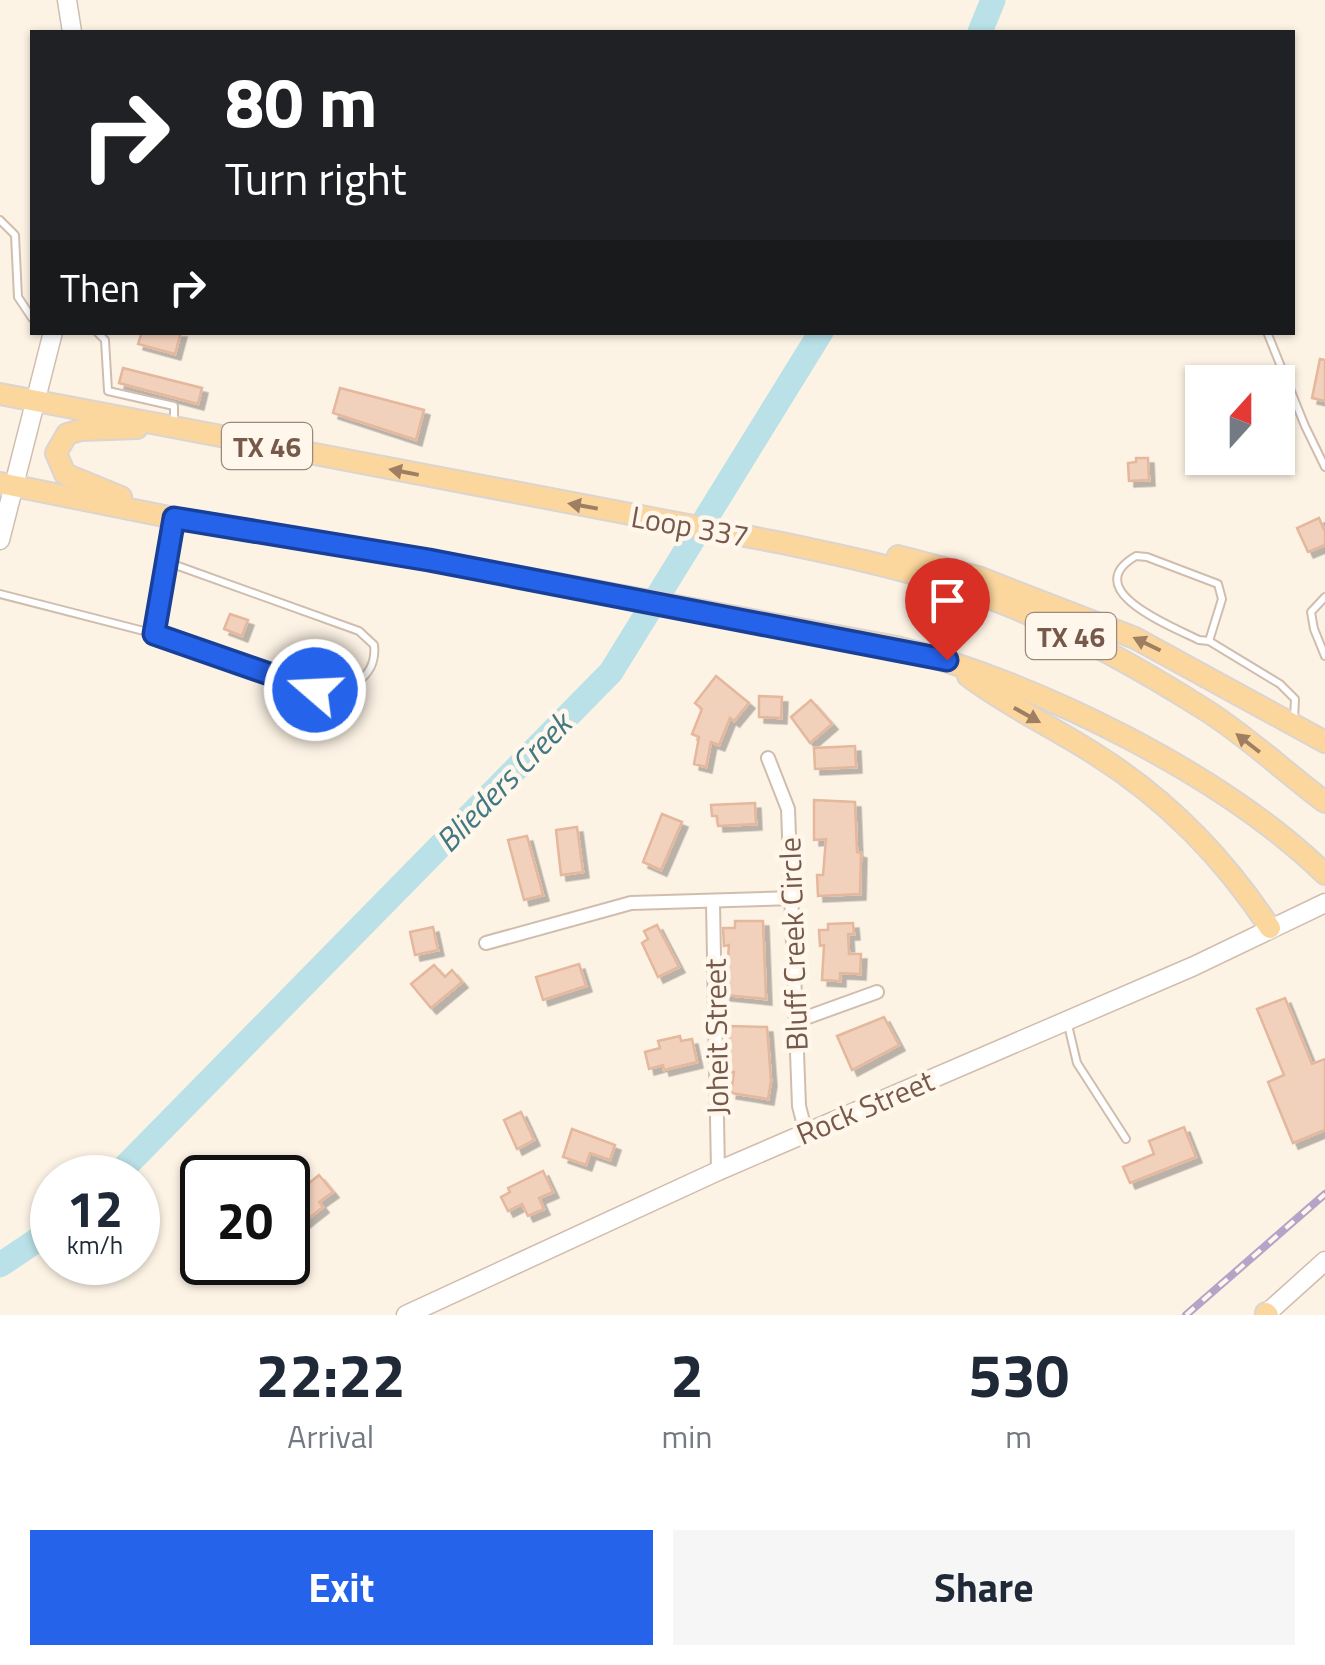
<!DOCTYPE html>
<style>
:root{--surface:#fff;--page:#f6f6f7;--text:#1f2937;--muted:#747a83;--accent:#2563eb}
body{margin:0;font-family:"Titillium Web",sans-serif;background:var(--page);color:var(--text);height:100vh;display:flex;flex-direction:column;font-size:38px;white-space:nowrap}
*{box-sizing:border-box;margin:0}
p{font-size:32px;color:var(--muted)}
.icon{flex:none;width:55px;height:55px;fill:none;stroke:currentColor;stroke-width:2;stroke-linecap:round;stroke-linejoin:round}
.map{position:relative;height:1315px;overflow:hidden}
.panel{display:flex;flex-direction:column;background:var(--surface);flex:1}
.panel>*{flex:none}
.hud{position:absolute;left:30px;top:30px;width:1265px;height:305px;border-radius:0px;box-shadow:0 2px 8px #0004;background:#202124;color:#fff;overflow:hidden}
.needle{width:65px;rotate:21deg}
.controls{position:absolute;left:1185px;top:365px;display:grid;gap:20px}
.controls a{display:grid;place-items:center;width:110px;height:110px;border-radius:0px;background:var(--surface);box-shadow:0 2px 8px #0004;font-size:50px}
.speed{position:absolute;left:30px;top:1155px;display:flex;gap:20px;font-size:50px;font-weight:700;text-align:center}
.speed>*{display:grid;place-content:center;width:130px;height:130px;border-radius:50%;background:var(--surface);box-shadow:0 2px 8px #0004;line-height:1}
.speed small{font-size:25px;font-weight:400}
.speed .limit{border:5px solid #111;border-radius:15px;background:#fff;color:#111}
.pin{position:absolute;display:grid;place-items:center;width:85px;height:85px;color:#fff;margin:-102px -42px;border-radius:50% 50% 50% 0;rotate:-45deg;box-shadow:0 0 10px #0007}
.pin .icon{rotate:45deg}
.me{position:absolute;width:110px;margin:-55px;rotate:289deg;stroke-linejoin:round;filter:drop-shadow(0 0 8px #0008)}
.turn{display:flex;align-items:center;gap:35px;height:210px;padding:0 30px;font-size:45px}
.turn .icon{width:130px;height:130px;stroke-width:2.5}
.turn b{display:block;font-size:70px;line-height:85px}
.then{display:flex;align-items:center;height:95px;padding:0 30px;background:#0003;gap:20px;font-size:38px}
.eta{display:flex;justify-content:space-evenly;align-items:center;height:170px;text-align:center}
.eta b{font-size:60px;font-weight:700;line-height:70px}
.cta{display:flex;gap:20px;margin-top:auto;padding:20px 30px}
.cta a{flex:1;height:115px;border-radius:0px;background:var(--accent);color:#fff;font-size:40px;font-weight:700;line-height:115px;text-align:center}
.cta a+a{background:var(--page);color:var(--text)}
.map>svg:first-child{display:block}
</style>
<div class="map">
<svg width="1325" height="1315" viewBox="0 0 1325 1315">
<defs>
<filter id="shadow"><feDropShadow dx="5.5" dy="5.5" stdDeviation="0" flood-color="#0004"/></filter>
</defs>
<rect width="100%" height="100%" fill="#fdf3e5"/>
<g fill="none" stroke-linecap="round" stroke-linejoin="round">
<g stroke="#b9e1e7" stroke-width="25">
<path d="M 980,32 L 993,0"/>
<path d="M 114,1178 L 611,672 L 821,332"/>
<path d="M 0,1265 L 52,1230"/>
</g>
</g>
<g fill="#f2d1bc" stroke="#e5b79c" stroke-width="2.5" filter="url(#shadow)">
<path d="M 142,332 L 181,332 L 175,354 L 138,344 Z"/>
<path d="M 1320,359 L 1325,360 L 1325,401 L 1312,398 Z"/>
<path d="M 123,368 L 202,388 L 198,404 L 119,383 Z"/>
<path d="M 340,388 L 424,410 L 416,440 L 333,413 Z"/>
<path d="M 1136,458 L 1148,458 L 1149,480 L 1129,481 L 1128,463 L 1136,462 Z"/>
<path d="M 1319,518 L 1325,532 L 1325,545 L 1308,552 L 1297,528 Z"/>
<path d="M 230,614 L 248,620 L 242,636 L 224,629 Z"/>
<path d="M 716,676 L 749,703 L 734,721 L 730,718 L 719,745 L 711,742 L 706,767 L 694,764 L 699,737 L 692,734 L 702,709 L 695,703 Z"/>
<path d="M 759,696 L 782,697 L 781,718 L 759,717 Z"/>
<path d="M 811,700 L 832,724 L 810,743 L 791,717 Z"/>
<path d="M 855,746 L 856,767 L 815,769 L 814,748 Z"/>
<path d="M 814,800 L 855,802 L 857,852 L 861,853 L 860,894 L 818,896 L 817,875 L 823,875 L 826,839 L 814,840 Z"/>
<path d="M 755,803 L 756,824 L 718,826 L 717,816 L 712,816 L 711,805 Z"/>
<path d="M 662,814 L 682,822 L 661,870 L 643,862 Z"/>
<path d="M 577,827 L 583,872 L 561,875 L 556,830 Z"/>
<path d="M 527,836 L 543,895 L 524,900 L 508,840 Z"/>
<path d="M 735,921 L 763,921 L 766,999 L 725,995 L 729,945 L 724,946 L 723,928 L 735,928 Z"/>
<path d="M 853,923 L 854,934 L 848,934 L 849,954 L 861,954 L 860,974 L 840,973 L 840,981 L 822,980 L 824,945 L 820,946 L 819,930 L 828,930 L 828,924 Z"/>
<path d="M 657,925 L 679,967 L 658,977 L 642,943 L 648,939 L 644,931 Z"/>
<path d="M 433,927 L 438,950 L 415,955 L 410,932 Z"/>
<path d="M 579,964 L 586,986 L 543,1000 L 536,977 Z"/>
<path d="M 434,965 L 445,977 L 452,970 L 462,982 L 431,1008 L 411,984 Z"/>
<path d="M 1285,998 L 1312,1064 L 1325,1059 L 1325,1130 L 1293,1143 L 1268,1082 L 1284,1075 L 1257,1009 Z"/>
<path d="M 884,1017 L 899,1045 L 852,1070 L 837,1036 Z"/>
<path d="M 729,1026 L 767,1027 L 771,1081 L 768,1099 L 731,1093 L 734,1072 L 730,1072 L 728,1062 Z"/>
<path d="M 680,1036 L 681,1041 L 692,1039 L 697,1062 L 664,1070 L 663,1065 L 649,1069 L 645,1052 L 660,1048 L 658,1041 Z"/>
<path d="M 521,1112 L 534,1140 L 517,1149 L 504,1120 Z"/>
<path d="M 1184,1127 L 1196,1157 L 1130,1183 L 1123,1167 L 1154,1154 L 1149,1141 Z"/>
<path d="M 572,1129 L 615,1145 L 610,1160 L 590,1153 L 586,1165 L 563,1157 Z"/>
<path d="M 543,1171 L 553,1192 L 539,1198 L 544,1209 L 528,1216 L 522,1204 L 508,1211 L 501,1197 L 510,1192 L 508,1188 Z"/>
<path d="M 319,1175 L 333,1192 L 319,1202 L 323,1207 L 303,1223 L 288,1200 Z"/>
</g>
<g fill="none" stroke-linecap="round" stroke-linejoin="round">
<defs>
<g id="service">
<path d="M 0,220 L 15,235 L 18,297 L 32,318"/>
<path d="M 97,332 L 105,340 L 108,391 L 174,406 L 174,421"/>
<path d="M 1267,332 L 1305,426 L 1325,467"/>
<path d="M 0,594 L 171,638 L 315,691 C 344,695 378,679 374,645 L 359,631 L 167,562"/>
<path d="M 1325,597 L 1311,612 L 1314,629 L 1325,656"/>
<path d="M 154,634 L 173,524"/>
<path d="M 1209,641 L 1199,640 C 1173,627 1077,590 1136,556 L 1147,557 L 1218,584 L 1222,599 L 1209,641 L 1280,684 L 1295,699 L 1294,719"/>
<path d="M 1068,1025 L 1077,1063 L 1126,1139"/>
</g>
<g id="minor">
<path d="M 768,758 L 788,809 L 799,1106 L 806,1133"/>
<path d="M 713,903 L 718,1171"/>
<path d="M 486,943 L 631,903 L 793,898"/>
<path d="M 797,1021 L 877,992"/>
</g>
<g id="tertiary">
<path d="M 67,0 L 72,32"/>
<path d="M 0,540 L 53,332"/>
<path d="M 406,1315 L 718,1171 L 1194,966 L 1325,903"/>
<path d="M 1265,1315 L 1325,1261"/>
</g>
<g id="primary">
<path d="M 0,394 L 782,543 C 839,555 896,567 952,585 C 1040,613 1127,660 1204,709 C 1247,736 1285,772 1325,802"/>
<path d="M 0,483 L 174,518 L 429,560 L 897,647 C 1036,682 1222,774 1325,874"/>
<path d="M 121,497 L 65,474 L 56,453 L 67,434 L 81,430 L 137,428"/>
<path d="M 898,556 L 978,577 L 1135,638 L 1325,742"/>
<path d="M 968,676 C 1009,707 1055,728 1098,756 C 1169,801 1224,858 1270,928"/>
<path d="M 1266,1313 L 1268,1315"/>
</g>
</defs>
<use href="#service" stroke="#d0bdae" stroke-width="10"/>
<use href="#minor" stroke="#d0bdae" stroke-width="16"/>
<use href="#tertiary" stroke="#d0bdae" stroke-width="21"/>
<use href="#primary" stroke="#dbd4d0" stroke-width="24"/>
<use href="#service" stroke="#fff" stroke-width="6"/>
<use href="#minor" stroke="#fff" stroke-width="12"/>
<use href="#tertiary" stroke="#fff" stroke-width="18"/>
<use href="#primary" stroke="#fcd79d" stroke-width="20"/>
<defs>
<path id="rail" d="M 1186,1315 L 1325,1194"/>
</defs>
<use href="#rail" stroke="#b6a3c7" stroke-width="8"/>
<use href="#rail" stroke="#fff7ec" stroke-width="4" stroke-dasharray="11" stroke-linecap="butt"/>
</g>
<defs><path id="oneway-solid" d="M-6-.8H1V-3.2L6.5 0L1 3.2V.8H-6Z" transform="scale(2.5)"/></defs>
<g fill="#9e7f63">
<use href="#oneway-solid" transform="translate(404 472) rotate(-169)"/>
<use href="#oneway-solid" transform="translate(583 506) rotate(-170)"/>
<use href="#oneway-solid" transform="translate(1147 644) rotate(-154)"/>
<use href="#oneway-solid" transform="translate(1027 715) rotate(29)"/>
<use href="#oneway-solid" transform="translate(1248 743) rotate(-142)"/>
</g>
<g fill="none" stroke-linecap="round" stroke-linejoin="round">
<defs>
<path id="route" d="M 315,690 L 154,634 L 174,518 L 429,560 L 947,660"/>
</defs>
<use href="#route" stroke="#184099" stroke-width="25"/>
<use href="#route" stroke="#2563eb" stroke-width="18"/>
</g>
<g text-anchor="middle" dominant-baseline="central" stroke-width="9" stroke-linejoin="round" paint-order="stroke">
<g fill="#fff7ec" stroke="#9f887b" stroke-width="2.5">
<rect x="222" y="423" width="90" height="46" rx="8"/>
<rect x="1026" y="613" width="90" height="46" rx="8"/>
</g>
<g font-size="28" font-weight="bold" fill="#76594a">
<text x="267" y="446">TX 46</text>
<text x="1071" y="636">TX 46</text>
</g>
<g font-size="30" fill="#76594a" stroke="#fff7ec">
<text transform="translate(690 526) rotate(10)">Loop 337</text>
<text transform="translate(793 944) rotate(-92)">Bluff Creek Circle</text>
<text transform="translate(716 1037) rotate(-91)">Joheit Street</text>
<text transform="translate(865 1107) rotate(-23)">Rock Street</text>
</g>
<g font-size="32" font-style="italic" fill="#407983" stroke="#fff7ec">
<text transform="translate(503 782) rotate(-46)">Blieders Creek</text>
</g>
</g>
</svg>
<div class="controls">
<a><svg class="needle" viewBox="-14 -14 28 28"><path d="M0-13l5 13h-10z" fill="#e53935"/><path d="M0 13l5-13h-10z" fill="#747a83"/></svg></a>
</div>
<div class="speed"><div>12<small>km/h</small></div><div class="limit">20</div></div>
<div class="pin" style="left:947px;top:660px;background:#d93025"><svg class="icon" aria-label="arrive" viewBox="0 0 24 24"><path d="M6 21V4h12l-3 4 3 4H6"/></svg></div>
<svg class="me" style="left:315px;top:690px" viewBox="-20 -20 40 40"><circle r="17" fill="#2563eb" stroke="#fff" stroke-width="3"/><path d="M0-11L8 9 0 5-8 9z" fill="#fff"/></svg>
<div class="hud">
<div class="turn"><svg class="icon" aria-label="right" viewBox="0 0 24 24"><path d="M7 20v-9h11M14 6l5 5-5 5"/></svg><div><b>80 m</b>Turn right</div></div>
<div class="then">Then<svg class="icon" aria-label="right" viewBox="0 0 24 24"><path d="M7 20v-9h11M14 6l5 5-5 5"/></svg></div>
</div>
</div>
<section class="panel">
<div class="eta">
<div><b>22:22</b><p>Arrival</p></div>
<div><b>2</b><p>min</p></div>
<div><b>530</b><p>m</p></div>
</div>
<div class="cta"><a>Exit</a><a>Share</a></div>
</section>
